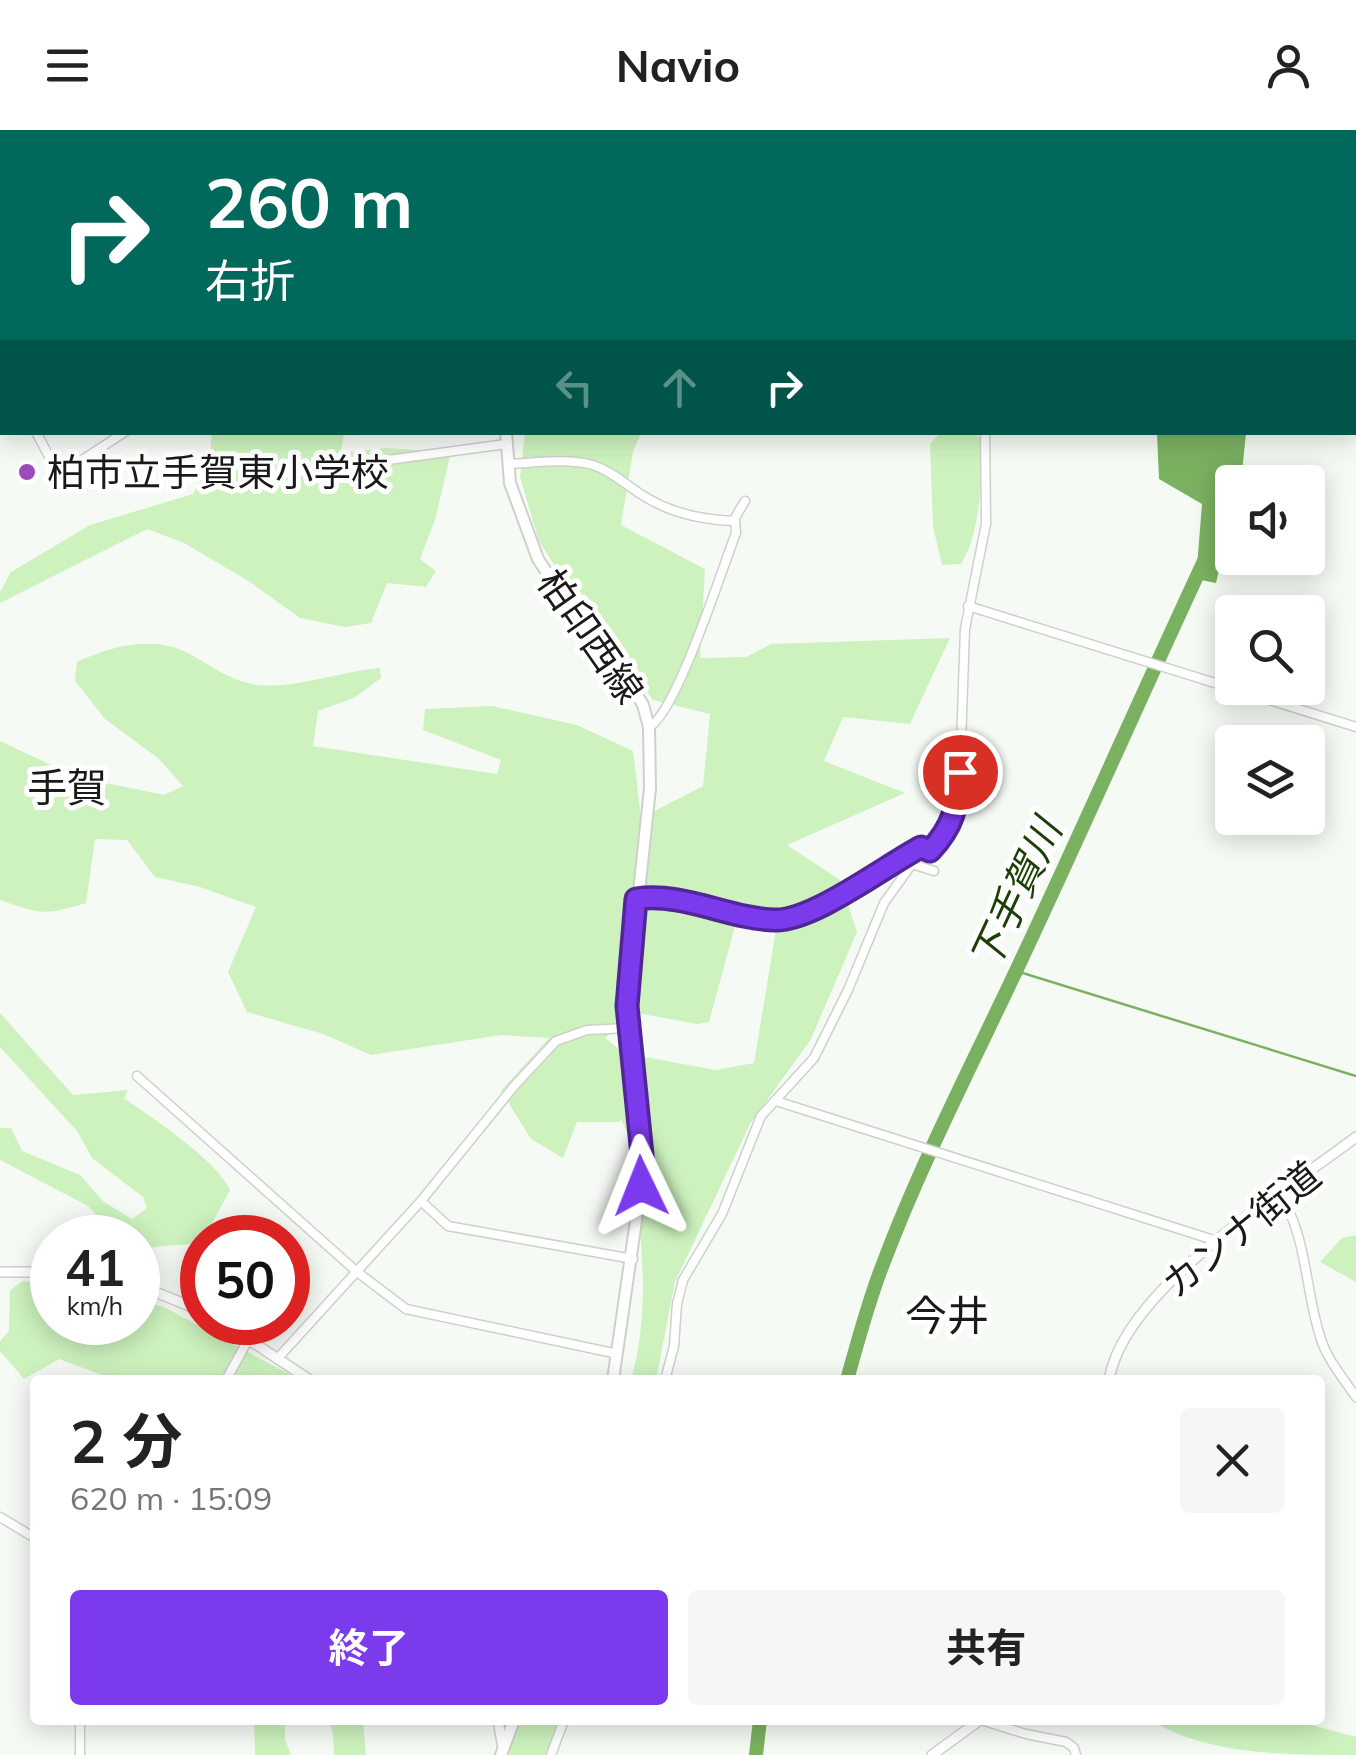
<!DOCTYPE html>
<html lang="ja">
<meta charset="utf-8">
<style>
:root{--surface:#fff;--page:#f6f6f6;--text:#222;--muted:#767676;--accent:#7c3aed}
body{margin:0;font-family:Mulish,"Noto Sans JP",sans-serif;background:var(--page);color:var(--text);height:100vh;display:flex;flex-direction:column;font-size:38px;white-space:nowrap}
*{box-sizing:border-box;margin:0}
p{font-size:32px;color:var(--muted)}
.icon{flex:none;width:55px;height:55px;fill:none;stroke:currentColor;stroke-width:2;stroke-linecap:round;stroke-linejoin:round}
.map{position:relative;flex:1;overflow:hidden}
.panel{position:absolute;left:30px;top:1245px;width:1295px;height:350px;display:flex;flex-direction:column;background:var(--surface);border-radius:10px;box-shadow:0 5px 25px #0003}
.panel>*{flex:none}
.banner{position:absolute;left:0px;top:0px;width:1358px;height:305px;box-shadow:0 5px 25px #0003;background:#00695c;color:#fff;overflow:hidden}
.controls{position:absolute;left:1215px;top:335px;display:grid;gap:20px}
.controls a{display:grid;place-items:center;width:110px;height:110px;border-radius:10px;background:var(--surface);box-shadow:0 5px 25px #0003;font-size:50px}
.speed{position:absolute;left:30px;top:1085px;display:flex;gap:20px;font-size:50px;font-weight:700;text-align:center}
.speed>*{display:grid;place-content:center;width:130px;height:130px;border-radius:50%;background:var(--surface);box-shadow:0 5px 25px #0003;line-height:1}
.speed small{font-size:25px;font-weight:400}
.speed .limit{border:15px solid #d22;background:#fff;color:#111}
.pin{position:absolute;display:grid;place-items:center;width:85px;height:85px;color:#fff;margin:-42px;border:5px solid #fff;border-radius:50%;box-shadow:0 2px 10px #0007}
.me{position:absolute;width:110px;margin:-55px;rotate:358deg;stroke-linejoin:round;filter:drop-shadow(0 0 8px #0008)}
.turn{display:flex;align-items:center;gap:35px;height:210px;padding:0 40px;font-size:45px}
.turn .icon{width:130px;height:130px;stroke-width:2.5}
.turn b{display:block;font-size:70px;line-height:85px}
.lanes{display:flex;align-items:center;height:95px;padding:0 40px;background:#0003;justify-content:center;gap:50px;direction:ltr}
.lanes .off{opacity:.35}
.round{display:grid;place-items:center;flex:none;width:105px;height:105px;border-radius:10px;background:var(--page)}
.head{display:flex;align-items:center;justify-content:space-between;height:170px;padding:0 40px}
h1{font-size:60px;font-weight:700;line-height:75px}
.action{display:flex;gap:20px;margin-top:auto;padding:20px 40px}
.action a{flex:1;height:115px;border-radius:10px;background:var(--accent);color:#fff;font-size:40px;font-weight:700;line-height:115px;text-align:center}
.action a+a{background:var(--page);color:var(--text)}
header{display:flex;justify-content:space-between;align-items:center;height:130px;padding:0 40px;background:var(--surface);font-size:45px;font-weight:700}
.map>svg:first-child{display:block}
</style>
<header><svg class="icon" aria-label="menu" viewBox="0 0 24 24"><path d="M4 6h16M4 12h16M4 18h16"/></svg>Navio<svg class="icon" aria-label="person" viewBox="0 0 24 24"><circle cx="12" cy="8" r="4"/><path d="M4 21q1-7 8-7t8 7"/></svg></header>
<div class="map">
<svg width="1356" height="1625" viewBox="0 0 1356 1625">
<rect width="100%" height="100%" fill="#f6faf5"/>
<g fill="#cdf2be" fill-rule="evenodd">
<path d="M 212,303 L 344,303 L 341,323 L 385,318 L 451,322 L 435,390 L 420,429 L 436,441 L 426,457 L 387,453 L 371,493 L 345,497 L 300,488 L 250,452 L 184,413 L 147,399 L 0,473 L 0,462 L 11,442 L 90,395 L 193,364 L 209,333 Z"/>
<path d="M 525,303 L 641,303 L 633,322 L 621,395 L 705,439 L 700,528 L 746,527 L 771,514 L 950,508 L 910,594 L 843,587 L 824,631 L 905,663 L 787,715 L 840,750 L 857,802 L 811,909 L 750,994 L 675,1152 L 656,1250 L 631,1250 C 654,1170 638,1087 629,1006 L 621,989 L 619,992 L 577,992 L 563,1028 L 531,1009 L 501,961 L 549,908 L 501,905 L 371,925 L 323,904 L 247,882 L 228,842 L 256,777 L 200,757 L 155,747 L 127,710 L 95,709 L 86,773 C 44,786 41,784 0,770 L 0,611 L 60,639 L 92,650 L 164,665 L 183,656 L 159,629 L 105,589 L 75,551 L 77,532 C 111,516 153,505 188,523 C 212,536 230,551 258,555 C 295,559 342,541 380,538 L 381,548 L 354,568 L 318,581 L 313,616 L 497,644 L 501,630 L 423,600 L 425,579 L 492,576 L 577,595 L 633,621 L 641,688 L 703,656 L 710,584 L 653,570 L 573,464 L 539,411 L 520,347 ZM 738,785 L 778,788 L 754,933 L 715,940 L 624,923 L 605,908 L 637,883 L 697,894 L 709,892 Z"/>
<path d="M 940,303 L 974,303 L 981,310 C 981,351 982,399 961,434 L 942,435 L 933,397 L 930,314 Z"/>
<path d="M 0,883 L 73,965 L 128,960 L 124,968 C 152,988 217,1030 230,1060 L 202,1112 C 179,1117 159,1113 138,1122 L 138,1108 L 117,1107 L 88,1076 L 0,1030 L 0,998 L 11,998 L 22,1021 L 80,1045 L 104,1072 L 132,1089 L 147,1078 L 143,1067 L 92,1028 L 77,1001 L 0,917 Z"/>
<path d="M 1356,1105 L 1356,1152 L 1320,1132 L 1342,1108 Z"/>
<path d="M 23,1151 L 52,1154 L 52,1192 L 138,1192 L 138,1170 L 164,1177 L 300,1250 L 115,1250 L 59,1229 L 24,1249 L 0,1221 L 0,1211 L 9,1201 L 10,1160 Z"/>
<path d="M 254,1590 L 285,1590 L 285,1609 L 291,1625 L 255,1625 Z"/>
<path d="M 329,1590 L 363,1590 L 366,1625 L 334,1625 L 333,1604 Z"/>
<path d="M 513,1590 L 558,1590 L 546,1625 L 505,1625 Z"/>
<path d="M 1151,1590 L 1294,1590 L 1356,1607 L 1356,1625 C 1287,1625 1205,1625 1151,1590 Z"/>
</g>
<path fill="#7ab160" d="M 1157,303 L 1246,303 L 1241,352 L 1232,352 L 1232,387 L 1216,453 L 1196,449 L 1202,374 L 1159,349 Z"/>
<g fill="none" stroke-linecap="round" stroke-linejoin="round">
<path stroke="#7ab160" stroke-width="2.5" d="M 1016,841 L 1356,946"/>
<g stroke="#7ab160" stroke-width="14">
<path d="M 847,1250 C 858,1211 868,1172 883,1134 C 923,1028 976,927 1024,824 C 1085,694 1143,562 1204,431"/>
<path d="M 756,1625 L 760,1590"/>
</g>
<defs>
<g id="minor">
<path d="M 729,0 L 732,2"/>
<path d="M 709,2 L 710,0"/>
<path d="M 833,2 L 835,0"/>
<path d="M 36,302 L 59,345 L 125,302"/>
<path d="M 508,334 C 535,333 566,328 593,335 C 611,341 624,353 639,363 C 667,382 702,390 735,391"/>
<path d="M 292,343 L 506,314"/>
<path d="M 968,476 L 1356,597"/>
<path d="M 649,597 C 676,584 722,439 736,403 L 735,388 L 745,371"/>
<path d="M 912,734 L 934,741"/>
<path d="M 636,769 L 671,770 L 783,790 L 800,786 L 921,717 L 929,721"/>
<path d="M 137,946 L 356,1141 L 406,1179 L 618,1224"/>
<path d="M 776,971 L 1217,1111"/>
<path d="M 1279,1063 C 1307,1104 1305,1160 1320,1206 C 1326,1228 1343,1248 1356,1267"/>
<path d="M 421,1071 L 448,1096 L 633,1129"/>
<path d="M 277,1229 L 421,1071 L 515,955 L 556,911 L 587,900 L 628,898"/>
<path d="M 226,1250 L 248,1210"/>
<path d="M 665,1250 L 674,1216 L 677,1174 L 683,1150 L 722,1084 L 761,986 L 814,928 L 848,860 L 884,773 L 912,734 L 929,721 L 949,699 L 953,688 L 960,642 L 965,499 L 986,394 L 985,302"/>
<path d="M 0,1387 L 35,1408"/>
<path d="M 981,1590 L 1026,1604 L 1066,1612 L 1074,1618 L 1076,1625"/>
<path d="M 80,1625 L 80,1590"/>
<path d="M 551,1625 L 564,1590"/>
</g>
<g id="tertiary">
<path d="M 0,270 L 2,268"/>
<path d="M 0,1142 L 52,1142"/>
<path d="M 138,1155 L 202,1181"/>
<path d="M 222,1192 L 310,1250"/>
<path d="M 1109,1250 C 1124,1158 1284,1062 1356,1007"/>
<path d="M 498,1590 L 503,1618"/>
<path d="M 932,1625 L 980,1590"/>
</g>
<g id="secondary">
<path d="M 565,2 L 566,0"/>
<path d="M 506,302 L 510,353 L 538,429 L 560,463 L 623,542 L 643,575 L 649,597 L 650,658 L 627,876 L 642,1025 L 641,1056 L 613,1250"/>
<path d="M 501,1625 L 514,1590"/>
</g>
</defs>
<use href="#minor" stroke="#cdd1cc" stroke-width="11"/>
<use href="#tertiary" stroke="#cdd1cc" stroke-width="12"/>
<use href="#secondary" stroke="#cdd1cc" stroke-width="14"/>
<use href="#minor" stroke="#fff" stroke-width="8"/>
<use href="#tertiary" stroke="#fff" stroke-width="9"/>
<use href="#secondary" stroke="#fff" stroke-width="10"/>
</g>
<g fill="none" stroke-linecap="round" stroke-linejoin="round">
<defs>
<path id="route" d="M 641,1056 L 642,1025 L 627,876 L 636,769 C 684,762 729,789 775,790 C 813,791 885,736 921,717 L 930,721 C 955,694 956,678 960,642"/>
</defs>
<use href="#route" stroke="#51269a" stroke-width="25"/>
<use href="#route" stroke="#7c3aed" stroke-width="18"/>
</g>
<circle fill="#9c4ab9" stroke="#fff" stroke-width="4" cx="27" cy="342" r="10"/>
<g text-anchor="middle" dominant-baseline="central" stroke-width="10" stroke-linejoin="round" paint-order="stroke">
<g font-size="38" fill="#1a1b19" stroke="#fff" text-anchor="start">
<text x="47" y="342">柏市立手賀東小学校</text>
</g>
<g font-size="38" fill="#1a1b19" stroke="#fff">
<text transform="translate(591 506) rotate(55)">柏印西線</text>
<text transform="translate(1241 1099) rotate(-39)">カンナ街道</text>
</g>
<g font-size="40" fill="#1a1b19" stroke="#fff">
<text x="67" y="657">手賀</text>
</g>
<g font-size="40" font-style="italic" fill="#1b3f05" stroke="#fff">
<text transform="translate(1015 764) rotate(-65)">下手賀川</text>
</g>
<g font-size="42" fill="#1a1b19" stroke="#fff">
<text x="947" y="1185">今井</text>
</g>
</g>
</svg>
<div class="controls">
<a><svg class="icon" aria-label="sound" viewBox="0 0 24 24"><path d="M4 9h4l5-4v14l-5-4H4zM17 9q2 3 0 6"/></svg></a>
<a><svg class="icon" aria-label="search" viewBox="0 0 24 24"><circle cx="10" cy="10" r="6"/><path d="M15 15l6 6"/></svg></a>
<a><svg class="icon" aria-label="layers" viewBox="0 0 24 24"><path d="M12 4l9 5-9 5-9-5zM3 14l9 5 9-5"/></svg></a>
</div>
<div class="speed"><div>41<small>km/h</small></div><div class="limit">50</div></div>
<div class="pin" style="left:960px;top:642px;background:#d93025"><svg class="icon" aria-label="arrive" viewBox="0 0 24 24"><path d="M6 21V4h12l-3 4 3 4H6"/></svg></div>
<svg class="me" style="left:641px;top:1056px" viewBox="-20 -20 40 40"><path d="M0-17L14 15 0 8-14 15z" fill="#7c3aed" stroke="#fff" stroke-width="4"/></svg>
<div class="banner">
<div class="turn"><svg class="icon" aria-label="right" viewBox="0 0 24 24"><path d="M7 20v-9h11M14 6l5 5-5 5"/></svg><div><b>260 m</b>右折</div></div>
<div class="lanes"><svg class="icon off" aria-label="left" viewBox="0 0 24 24"><path d="M17 20v-9H6M10 6l-5 5 5 5"/></svg><svg class="icon off" aria-label="ahead" viewBox="0 0 24 24"><path d="M12 20V5M6 11l6-6 6 6"/></svg><svg class="icon" aria-label="right" viewBox="0 0 24 24"><path d="M7 20v-9h11M14 6l5 5-5 5"/></svg></div>
</div>
<section class="panel">
<div class="head"><div><h1>2 分</h1><p>620 m · 15:09</p></div><a class="round"><svg class="icon" aria-label="close" viewBox="0 0 24 24"><path d="M6 6l12 12M18 6L6 18"/></svg></a></div>
<div class="action"><a>終了</a><a>共有</a></div>
</section>
</div>
